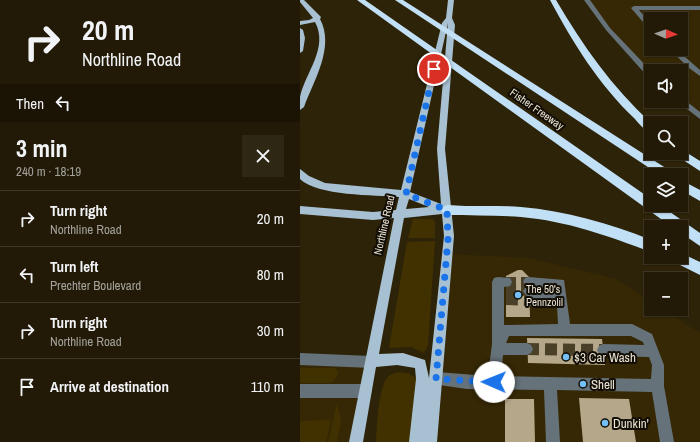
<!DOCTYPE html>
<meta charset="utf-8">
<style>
:root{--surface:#221a06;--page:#2e2714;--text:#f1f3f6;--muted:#a2a19b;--line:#3f3828}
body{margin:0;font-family:"Archivo Narrow",sans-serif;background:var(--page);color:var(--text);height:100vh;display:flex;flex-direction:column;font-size:15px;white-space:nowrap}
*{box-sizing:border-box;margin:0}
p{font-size:13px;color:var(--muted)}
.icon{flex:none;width:22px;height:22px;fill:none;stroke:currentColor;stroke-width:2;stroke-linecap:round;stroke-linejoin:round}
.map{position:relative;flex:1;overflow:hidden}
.panel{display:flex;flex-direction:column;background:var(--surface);width:300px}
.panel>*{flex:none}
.top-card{background:#221a06;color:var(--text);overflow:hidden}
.needle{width:26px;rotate:92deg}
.tools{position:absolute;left:344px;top:12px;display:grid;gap:8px}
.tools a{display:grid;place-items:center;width:44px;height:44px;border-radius:0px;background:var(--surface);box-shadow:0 1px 3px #0004,0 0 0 1px var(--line);font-size:20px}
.pin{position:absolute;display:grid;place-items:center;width:34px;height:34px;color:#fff;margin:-17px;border:2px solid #fff;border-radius:50%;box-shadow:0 1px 4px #0007}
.me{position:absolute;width:44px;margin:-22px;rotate:271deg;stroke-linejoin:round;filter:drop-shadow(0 0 3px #0008)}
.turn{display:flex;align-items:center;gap:14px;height:84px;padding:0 16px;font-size:18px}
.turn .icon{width:52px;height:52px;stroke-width:2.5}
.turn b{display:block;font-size:28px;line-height:34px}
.then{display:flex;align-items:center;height:38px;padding:0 16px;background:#0003;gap:8px;font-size:15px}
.round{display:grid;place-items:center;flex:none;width:42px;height:42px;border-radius:0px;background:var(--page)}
.overview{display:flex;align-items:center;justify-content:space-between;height:68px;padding:0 16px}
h1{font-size:24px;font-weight:700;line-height:30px}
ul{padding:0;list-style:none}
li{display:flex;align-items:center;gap:12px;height:56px;padding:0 16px;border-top:1px solid var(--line)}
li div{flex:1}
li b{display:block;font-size:15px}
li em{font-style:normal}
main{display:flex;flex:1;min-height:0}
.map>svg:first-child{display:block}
</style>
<main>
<section class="panel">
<div class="top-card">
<div class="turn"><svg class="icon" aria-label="right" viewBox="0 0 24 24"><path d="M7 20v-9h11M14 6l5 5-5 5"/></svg><div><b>20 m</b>Northline Road</div></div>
<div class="then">Then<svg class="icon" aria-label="left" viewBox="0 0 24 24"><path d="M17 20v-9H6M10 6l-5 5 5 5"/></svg></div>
</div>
<div class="overview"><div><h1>3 min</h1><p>240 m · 18:19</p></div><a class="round"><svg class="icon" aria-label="close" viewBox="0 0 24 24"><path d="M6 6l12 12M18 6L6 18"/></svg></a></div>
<ul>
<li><svg class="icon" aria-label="right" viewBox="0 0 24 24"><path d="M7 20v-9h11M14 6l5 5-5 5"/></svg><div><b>Turn right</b><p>Northline Road</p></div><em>20 m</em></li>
<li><svg class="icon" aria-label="left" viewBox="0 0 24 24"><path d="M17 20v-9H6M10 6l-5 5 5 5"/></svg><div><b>Turn left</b><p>Prechter Boulevard</p></div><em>80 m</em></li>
<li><svg class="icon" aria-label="right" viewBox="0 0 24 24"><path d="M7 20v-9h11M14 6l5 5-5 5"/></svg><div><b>Turn right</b><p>Northline Road</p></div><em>30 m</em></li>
<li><svg class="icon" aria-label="arrive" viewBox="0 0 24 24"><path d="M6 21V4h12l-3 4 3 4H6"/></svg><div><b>Arrive at destination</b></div><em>110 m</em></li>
</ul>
</section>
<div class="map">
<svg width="400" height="442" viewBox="0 0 400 442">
<rect width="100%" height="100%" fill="#2d2308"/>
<g fill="#362804" fill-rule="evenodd">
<path d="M 287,0 L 400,0 L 400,116 L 381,100 L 381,71 L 351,71 L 333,58 ZM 351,19 L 381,19 L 381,49 L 351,49 Z"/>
<path d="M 147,254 L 229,258 L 316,279 L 351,302 L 351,309 L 363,309 L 400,333 L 400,442 L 130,442 Z"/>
<path d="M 0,359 L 71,362 L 56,442 L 0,442 Z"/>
</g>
<g fill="#423100">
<path d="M 113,219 L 133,219 L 135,222 L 135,238 L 108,238 Z"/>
<path d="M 135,241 L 128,345 L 124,353 L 111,347 L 89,348 L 107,242 Z"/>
<path d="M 0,368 L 35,368 L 38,371 L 38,375 L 31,383 L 0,383 Z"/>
<path d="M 97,372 L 108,373 L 116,378 L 118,388 L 110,442 L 76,442 C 77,426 78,396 85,381 C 87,376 92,374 97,372 Z"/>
<path d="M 37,404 L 41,420 L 37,442 L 28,442 Z"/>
<path d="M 31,420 L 26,442 L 0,442 L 0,421 Z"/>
</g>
<g fill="#b5a88a">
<path d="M 218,270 L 222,270 L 229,277 L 230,317 L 206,317 L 206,276 Z"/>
<path d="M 227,338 L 302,339 L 305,365 L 228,363 Z"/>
<path d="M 279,398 L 329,399 L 336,442 L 283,442 Z"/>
<path d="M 205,399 L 234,399 L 235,442 L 205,442 Z"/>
</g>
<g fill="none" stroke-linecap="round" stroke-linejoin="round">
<g stroke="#4a4027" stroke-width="10" stroke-dasharray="10 5" stroke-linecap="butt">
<path d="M 206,282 L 229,282"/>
<path d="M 206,290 L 229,291"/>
</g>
<g stroke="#4a4027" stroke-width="12" stroke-dasharray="12 6" stroke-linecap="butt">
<path d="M 206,299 L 230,300"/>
<path d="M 227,349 L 303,350"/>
</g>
<g fill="#66727a" fill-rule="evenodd">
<path d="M 284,0 L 290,0 L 310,28 L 351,71 L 351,77 L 348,77 L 306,30 Z"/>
<path d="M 400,6 L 400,10 L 339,10 L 351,24 L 351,30 L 349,29 L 331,8 L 334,6 Z"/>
<path d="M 369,49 L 376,49 L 400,70 L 400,76 L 389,68 L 379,71 L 367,71 L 386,65 Z"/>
<path d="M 381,97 L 400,112 L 400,119 L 378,102 L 381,101 Z"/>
<path d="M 198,277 L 210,278 L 212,282 L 210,286 L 204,287 L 204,325 L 258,324 L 257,306 L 230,306 L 226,304 L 224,300 L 227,296 L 223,291 L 227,286 L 223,282 L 225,278 L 229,277 L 264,280 L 270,324 L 332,324 L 352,334 L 364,365 L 364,386 L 374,442 L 360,442 L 352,392 L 257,390 L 260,442 L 246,442 L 244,390 L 167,389 L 132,384 L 130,379 L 132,374 L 137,372 L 188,376 L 192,344 L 192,282 L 194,278 ZM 209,336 L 331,336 L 343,342 L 344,345 L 303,344 L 299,346 L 297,350 L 299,354 L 303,356 L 349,357 L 352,365 L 351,379 L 201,376 L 203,355 L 227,355 L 231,353 L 233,349 L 231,345 L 227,343 L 206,343 Z"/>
<path d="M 0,353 L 71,356 L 75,358 L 77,362 L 75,366 L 71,368 L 0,365 Z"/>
<path d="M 0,384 L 65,384 L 70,386 L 72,391 L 70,396 L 65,398 L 0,398 Z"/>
</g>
<g fill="#a7c0d2" fill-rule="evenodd">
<path d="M 0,0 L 4,0 L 21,17 L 20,19 C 35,47 14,80 4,107 L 0,110 C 0,106 0,101 0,97 C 5,73 29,48 15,22 L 0,25 L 0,21 L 9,20 L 13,18 L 0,2 Z"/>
<path d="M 148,0 L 154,0 L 152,18 L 155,25 L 145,149 L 154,236 L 137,442 L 109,442 L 116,379 L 115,368 L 97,365 L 76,367 L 63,442 L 49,442 L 94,218 L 73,220 L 0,214 L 0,206 L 73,212 L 96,210 L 99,197 C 75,195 17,196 0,179 L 0,169 L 9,176 L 25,183 L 101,190 L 142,23 L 146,18 ZM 148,23 L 137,149 L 141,204 L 110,192 ZM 109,199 L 129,207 L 106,209 ZM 142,214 L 144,236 L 129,378 L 125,360 L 103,353 L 79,354 L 104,218 Z"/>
<path d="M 0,28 L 3,30 L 5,38 L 3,51 L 0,53 Z"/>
</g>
<g fill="#c1dff5" fill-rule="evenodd">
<path d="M 57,0 L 65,0 L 351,199 L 351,205 L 360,205 L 400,233 L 400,246 L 381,233 L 381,227 L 372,227 Z"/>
<path d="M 95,0 L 103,0 L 372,172 L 373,175 L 360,175 Z"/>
<path d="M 250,0 L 256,0 C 283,46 312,87 351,123 L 351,132 C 345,131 339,124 335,119 C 299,85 273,43 250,0 Z"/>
<path d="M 381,149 L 400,161 L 400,171 L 377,156 L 376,153 L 381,153 Z"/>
<path d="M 381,180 L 400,190 L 400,201 L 381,190 Z"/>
<path d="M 147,205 C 172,207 196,205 221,207 C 266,211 309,223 351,240 L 351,252 C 308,236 267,221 221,217 C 196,215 172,216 147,215 L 143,213 L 141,210 L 143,207 Z"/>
<path d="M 381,253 L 400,262 L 400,275 L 372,261 L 371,257 L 381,257 Z"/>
</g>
</g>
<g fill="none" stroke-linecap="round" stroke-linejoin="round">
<path stroke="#1a73e8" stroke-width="7" stroke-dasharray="0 12.6" d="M 134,69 L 106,194 L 147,210 L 148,239 L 136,379 L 194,382"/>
</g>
<g fill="#74c0f6" stroke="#120d04" stroke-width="1.5">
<circle cx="218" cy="295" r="4"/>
<circle cx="266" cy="357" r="4"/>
<circle cx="283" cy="384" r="4"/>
<circle cx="305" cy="423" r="4"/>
</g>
<g text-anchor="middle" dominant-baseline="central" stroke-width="4" stroke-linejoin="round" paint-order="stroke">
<g font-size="11" fill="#ebe4d5" stroke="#120d04">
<text transform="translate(237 109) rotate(35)">Fisher Freeway</text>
<text transform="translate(84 225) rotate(-77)">Northline Road</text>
</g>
<g font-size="11" fill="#ebe4d5" stroke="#120d04" text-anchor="start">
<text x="226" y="289">The 50's<tspan x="226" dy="13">Pennzolil</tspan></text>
</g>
<g font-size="13" fill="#ebe4d5" stroke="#120d04" text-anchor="start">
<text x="274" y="357">$3 Car Wash</text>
<text x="291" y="384">Shell</text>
<text x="313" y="423">Dunkin'</text>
</g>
</g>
</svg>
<div class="tools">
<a><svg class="needle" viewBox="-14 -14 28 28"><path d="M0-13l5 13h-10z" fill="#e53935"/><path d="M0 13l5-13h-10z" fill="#a2a19b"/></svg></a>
<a><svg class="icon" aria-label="sound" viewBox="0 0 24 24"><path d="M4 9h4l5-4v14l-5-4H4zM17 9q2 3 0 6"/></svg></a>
<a><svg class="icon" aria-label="search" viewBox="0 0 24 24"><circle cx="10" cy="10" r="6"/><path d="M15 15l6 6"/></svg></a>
<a><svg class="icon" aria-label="layers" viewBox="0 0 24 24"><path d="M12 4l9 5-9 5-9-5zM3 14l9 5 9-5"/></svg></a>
<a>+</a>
<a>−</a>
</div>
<div class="pin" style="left:134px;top:69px;background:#d93025"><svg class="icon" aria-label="arrive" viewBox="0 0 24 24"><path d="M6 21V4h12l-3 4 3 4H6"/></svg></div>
<svg class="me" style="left:194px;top:382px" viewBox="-20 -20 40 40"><circle r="19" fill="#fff"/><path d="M0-13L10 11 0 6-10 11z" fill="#1a73e8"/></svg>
</div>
</main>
